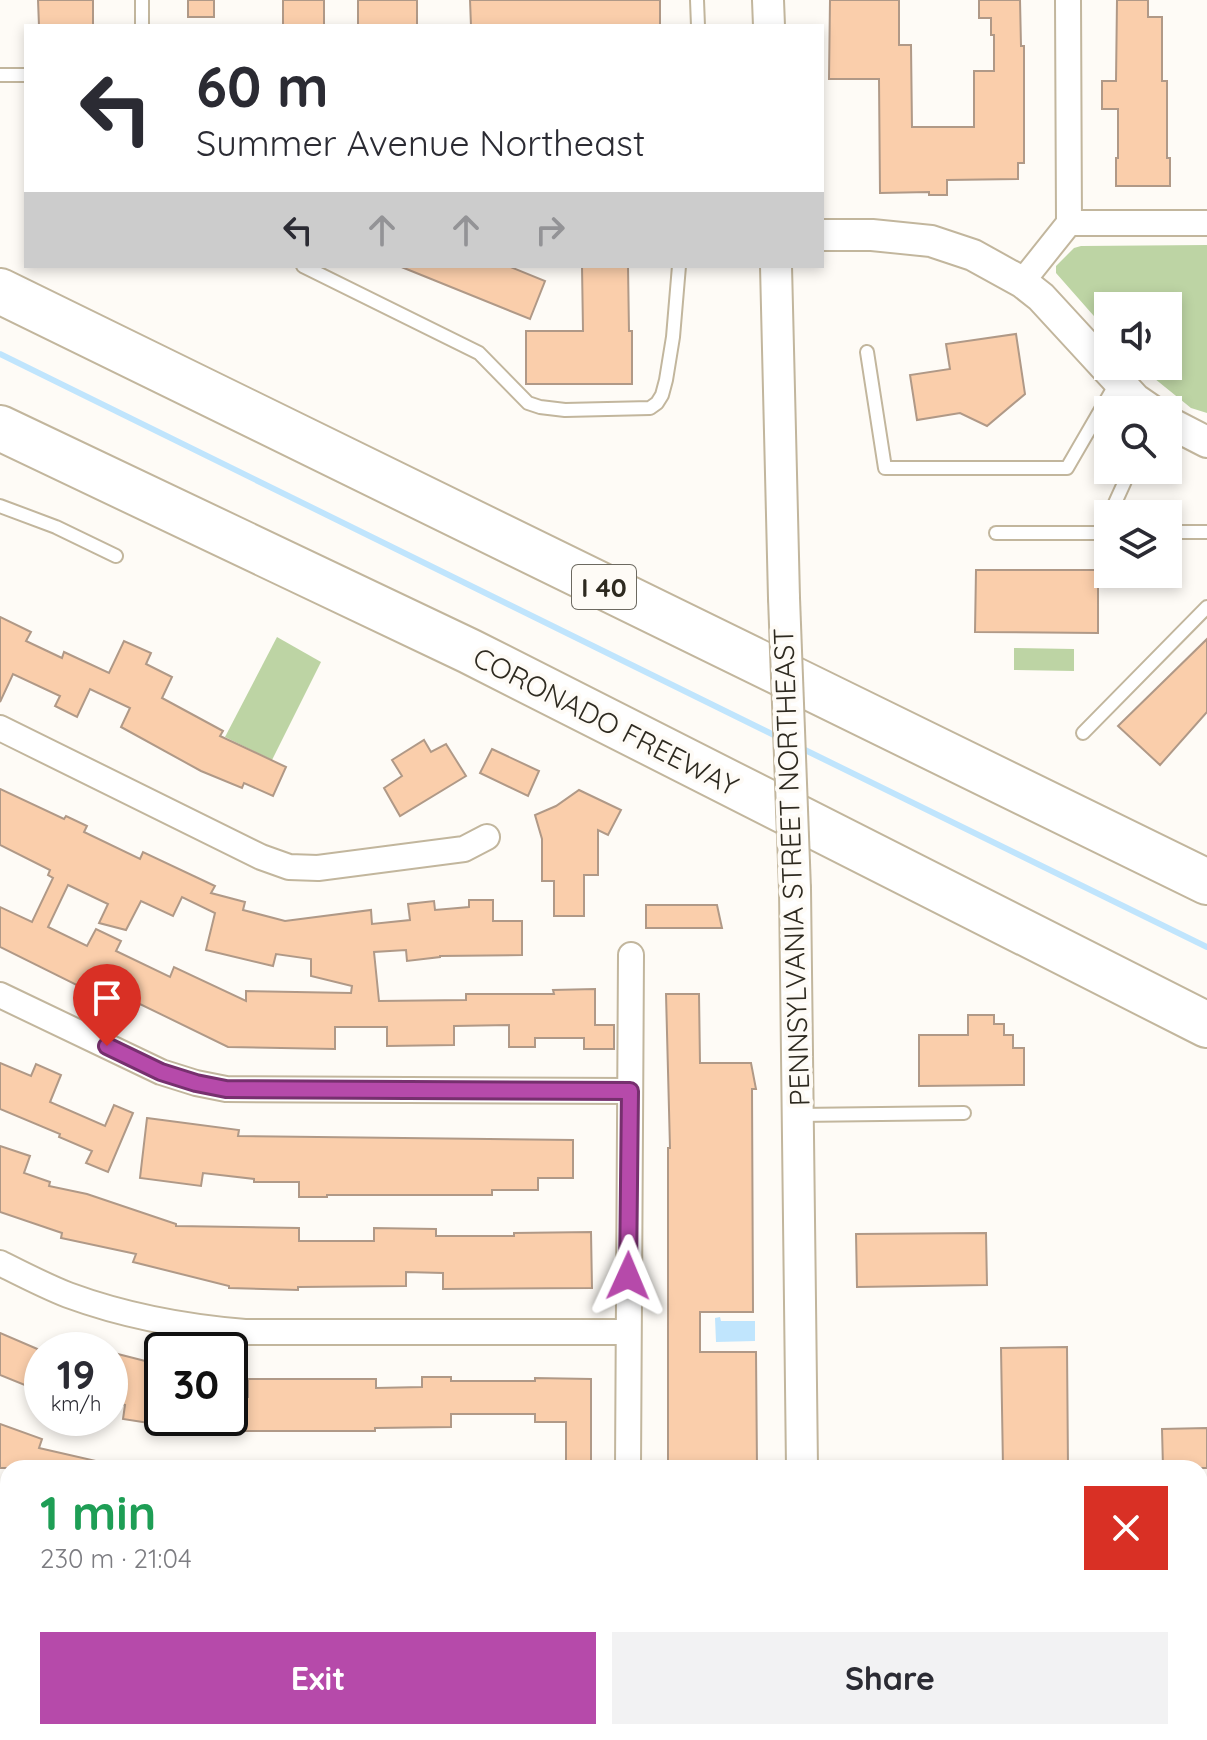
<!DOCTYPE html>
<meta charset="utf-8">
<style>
:root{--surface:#fff;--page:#f2f2f3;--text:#2b2b33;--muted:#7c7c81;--accent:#b64aaa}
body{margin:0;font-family:Quicksand,sans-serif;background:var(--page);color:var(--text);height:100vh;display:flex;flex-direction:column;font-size:30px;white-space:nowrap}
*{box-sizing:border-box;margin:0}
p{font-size:26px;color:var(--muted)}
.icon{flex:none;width:44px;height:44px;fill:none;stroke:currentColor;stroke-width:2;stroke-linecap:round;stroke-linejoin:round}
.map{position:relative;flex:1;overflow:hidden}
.details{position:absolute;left:0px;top:1460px;width:1208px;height:280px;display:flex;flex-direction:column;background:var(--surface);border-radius:24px 24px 0 0;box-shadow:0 4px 12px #0003}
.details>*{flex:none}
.banner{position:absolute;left:24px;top:24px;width:800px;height:244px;border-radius:0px;box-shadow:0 4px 12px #0003;background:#fff;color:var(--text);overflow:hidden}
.controls{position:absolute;left:1094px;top:292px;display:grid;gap:16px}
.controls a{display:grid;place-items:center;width:88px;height:88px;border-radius:0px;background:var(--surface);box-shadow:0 4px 12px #0003;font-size:40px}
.speed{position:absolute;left:24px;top:1332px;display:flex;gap:16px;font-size:40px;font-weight:700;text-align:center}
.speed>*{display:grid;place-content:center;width:104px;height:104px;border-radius:50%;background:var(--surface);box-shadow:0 4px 12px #0003;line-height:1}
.speed small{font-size:20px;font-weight:400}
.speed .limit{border:4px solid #111;border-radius:12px;background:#fff;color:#111}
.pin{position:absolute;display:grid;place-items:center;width:68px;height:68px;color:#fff;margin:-82px -34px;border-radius:50% 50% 50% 0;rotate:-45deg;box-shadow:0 0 8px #0007}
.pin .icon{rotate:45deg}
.me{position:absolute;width:88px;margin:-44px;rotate:1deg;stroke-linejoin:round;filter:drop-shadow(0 0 6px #0008)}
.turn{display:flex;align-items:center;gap:28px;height:168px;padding:0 40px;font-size:36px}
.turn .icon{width:104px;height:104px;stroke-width:2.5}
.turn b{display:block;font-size:56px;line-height:68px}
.lanes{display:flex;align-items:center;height:76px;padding:0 40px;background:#0003;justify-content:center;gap:40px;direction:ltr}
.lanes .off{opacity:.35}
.round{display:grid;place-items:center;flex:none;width:84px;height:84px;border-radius:0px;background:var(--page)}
.headline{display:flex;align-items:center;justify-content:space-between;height:136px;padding:0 40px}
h1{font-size:48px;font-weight:700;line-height:60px;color:#1e9e55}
.primary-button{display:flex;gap:16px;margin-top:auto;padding:16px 40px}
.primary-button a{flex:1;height:92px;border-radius:0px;background:var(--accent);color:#fff;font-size:32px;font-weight:700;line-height:92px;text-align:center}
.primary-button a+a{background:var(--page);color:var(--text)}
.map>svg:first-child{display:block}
</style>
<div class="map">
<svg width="1207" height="1740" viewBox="0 0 1207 1740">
<rect width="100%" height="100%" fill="#fefbf6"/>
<g fill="#bdd4a4">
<path d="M 1207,245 L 1207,413 L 1191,408 L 1139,366 L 1168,366 L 1168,306 L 1108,306 L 1108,332 L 1056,273 L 1056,266 L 1074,248 L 1081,246 Z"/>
<path d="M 277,637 L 321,662 L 272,760 L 225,737 Z"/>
<path d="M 1014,648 L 1074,649 L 1074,671 L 1014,670 Z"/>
</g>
<path fill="#c0e5fd" d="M 720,1317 L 721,1321 L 755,1321 L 755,1341 L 716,1342 L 715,1318 Z"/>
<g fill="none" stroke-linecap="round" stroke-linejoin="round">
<g stroke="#c0e5fd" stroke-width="6">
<path d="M 0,354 L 780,738"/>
<path d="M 801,748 L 1207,947"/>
</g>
</g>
<g fill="#faceab" stroke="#b09987" stroke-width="2" fill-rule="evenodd">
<path d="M 38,0 L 93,0 L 93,26 L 39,26 Z"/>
<rect x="188" y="0" width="26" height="17"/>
<rect x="283" y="0" width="41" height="26"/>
<rect x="358" y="0" width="59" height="26"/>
<path d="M 470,0 L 660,0 L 660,26 L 471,26 Z"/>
<path d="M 830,0 L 899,0 L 899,45 L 911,45 L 912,127 L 974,127 L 974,71 L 994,71 L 994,35 L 991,35 L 991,18 L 979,18 L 979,0 L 1020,0 L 1021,46 L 1024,46 L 1024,163 L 1018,163 L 1018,179 L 947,180 L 947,195 L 929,195 L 929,192 L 880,193 L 879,79 L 829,79 Z"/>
<path d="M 1117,0 L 1148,0 L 1148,17 L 1162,17 L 1162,81 L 1167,81 L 1167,158 L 1170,158 L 1170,186 L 1116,186 L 1116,158 L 1118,158 L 1118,109 L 1102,109 L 1102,81 L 1116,81 Z"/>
<path d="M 399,266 L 508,266 L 545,281 L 530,319 Z"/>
<path d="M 582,266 L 628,266 L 629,331 L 632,331 L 632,384 L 526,384 L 526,331 L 583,331 Z"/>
<path d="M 1016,334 L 1025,394 L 987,426 L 960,413 L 917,420 L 910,375 L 950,369 L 946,344 Z"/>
<path d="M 976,570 L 1098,570 L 1098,633 L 975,632 Z"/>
<path d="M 0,617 L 31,632 L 26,641 L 62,658 L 64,652 L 109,673 L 124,641 L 151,653 L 146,664 L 172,677 L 162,698 L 223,731 L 220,736 L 286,767 L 273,796 L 244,783 L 242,788 L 201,771 L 121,727 L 130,708 L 90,689 L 77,717 L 55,706 L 60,696 L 13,674 L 0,702 Z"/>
<path d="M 1207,639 L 1207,712 L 1160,765 L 1118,726 Z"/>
<path d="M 424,740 L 431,752 L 446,744 L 466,776 L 400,816 L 384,788 L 402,776 L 392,760 Z"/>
<path d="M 492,749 L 539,771 L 528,796 L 480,773 Z"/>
<path d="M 0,789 L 64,819 L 66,816 L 87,826 L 84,832 L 140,859 L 143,852 L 215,886 L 211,893 L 245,902 L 243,910 L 285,921 L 371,910 L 372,924 L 410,920 L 408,904 L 434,901 L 435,910 L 469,907 L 469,900 L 493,900 L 493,921 L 522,921 L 522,955 L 440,956 L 440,957 L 407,961 L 406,950 L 374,952 L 379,1001 L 466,1000 L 466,994 L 554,994 L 553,990 L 595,989 L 595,1025 L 614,1025 L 614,1049 L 584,1049 L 584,1038 L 535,1038 L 535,1047 L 509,1047 L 509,1025 L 454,1026 L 454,1045 L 387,1046 L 387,1027 L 335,1027 L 335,1049 L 228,1047 L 140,1004 L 135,1014 L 0,947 L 0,907 L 32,922 L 53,878 L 48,875 L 50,870 L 0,845 ZM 68,885 L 108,904 L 99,923 L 126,930 L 141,901 L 173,916 L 182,897 L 215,913 L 206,950 L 273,966 L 276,954 L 311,959 L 311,976 L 352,986 L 351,993 L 246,991 L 246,1001 L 174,967 L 170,977 L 116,951 L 121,941 L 96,929 L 87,946 L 48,927 Z"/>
<path d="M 579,790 L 621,810 L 608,835 L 598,830 L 598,875 L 584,875 L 584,916 L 554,916 L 554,881 L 542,881 L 542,839 L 535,815 L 556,806 Z"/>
<path d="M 646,905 L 717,905 L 722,928 L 646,928 Z"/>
<path d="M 666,994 L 699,994 L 700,1063 L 751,1063 L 756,1089 L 752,1089 L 753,1312 L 700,1312 L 700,1352 L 756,1352 L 757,1468 L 668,1468 L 668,1148 L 670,1148 Z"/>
<path d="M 968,1015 L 994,1015 L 994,1024 L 1004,1024 L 1004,1035 L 1013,1035 L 1013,1048 L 1024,1048 L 1024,1085 L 919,1086 L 919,1035 L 968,1035 Z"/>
<path d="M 0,1063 L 31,1076 L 36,1064 L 61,1075 L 50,1102 L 105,1126 L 114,1105 L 133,1113 L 108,1172 L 86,1163 L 92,1151 L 59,1137 L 60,1134 L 0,1109 Z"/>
<path d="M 147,1118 L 239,1130 L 238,1136 L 573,1140 L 573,1178 L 538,1178 L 538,1190 L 492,1190 L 492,1195 L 327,1195 L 327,1197 L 299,1197 L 299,1182 L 254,1182 L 254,1179 L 203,1173 L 201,1186 L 140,1178 Z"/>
<path d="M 0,1146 L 30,1156 L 24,1173 L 50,1182 L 49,1186 L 87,1194 L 176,1224 L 176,1226 L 299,1228 L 299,1241 L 374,1241 L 374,1228 L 436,1229 L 436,1236 L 514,1236 L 514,1233 L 591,1232 L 592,1288 L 443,1289 L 443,1273 L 406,1272 L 406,1286 L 298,1287 L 298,1290 L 229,1288 L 229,1286 L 133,1262 L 136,1254 L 61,1238 L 62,1233 L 0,1212 Z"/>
<path d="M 986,1233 L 987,1285 L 857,1287 L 856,1234 Z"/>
<path d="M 0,1333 L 42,1351 L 42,1392 L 0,1375 Z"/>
<path d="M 1067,1347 L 1068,1468 L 1003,1468 L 1001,1348 Z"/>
<path d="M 110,1352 L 161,1365 L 159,1379 L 162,1380 L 162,1425 L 123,1419 L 125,1405 L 110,1401 Z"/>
<path d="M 422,1377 L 451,1377 L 451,1381 L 535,1381 L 535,1378 L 591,1379 L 591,1468 L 566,1468 L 566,1422 L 535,1422 L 535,1414 L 451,1414 L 451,1427 L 375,1428 L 375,1431 L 230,1431 L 230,1397 L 248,1397 L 248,1379 L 376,1379 L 376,1388 L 422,1387 Z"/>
<path d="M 0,1424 L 42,1439 L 39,1448 L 96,1461 L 96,1468 L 0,1468 Z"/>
<path d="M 1207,1428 L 1207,1468 L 1163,1468 L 1162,1429 Z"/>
</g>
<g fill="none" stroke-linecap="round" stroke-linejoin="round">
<defs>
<g id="service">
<path d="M 697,0 L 698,26"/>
<path d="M 142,26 L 142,0"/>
<path d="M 0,75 L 26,75"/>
<path d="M 303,266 L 479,353 L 528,403 L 540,407 L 565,410 L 650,408 L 657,403 L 662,395 L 666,380 L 673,337 L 679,266"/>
<path d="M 867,352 L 885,468 L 1067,468 L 1118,380"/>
<path d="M 0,506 L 56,527 L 116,556"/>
<path d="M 1110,514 L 1130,470"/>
<path d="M 1168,532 L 1207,532"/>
<path d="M 996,533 L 1108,533"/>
<path d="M 1083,733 L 1207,607"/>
<path d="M 798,1115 L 964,1113"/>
<path d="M 633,1732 L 633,1740"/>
</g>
<g id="minor">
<path d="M 1068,0 L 1069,223"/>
<path d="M 1022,282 L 1069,223 L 1207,223"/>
<path d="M 0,728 L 261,857 L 289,867 L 318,868 L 464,849 L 487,837"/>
<path d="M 0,995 L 161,1072 L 196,1083 L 226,1089 L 630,1091"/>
<path d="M 0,1263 C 22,1274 45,1286 68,1295 C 125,1316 184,1327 245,1332 L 628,1332"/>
<path d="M 628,1468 L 631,955"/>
<path d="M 0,1525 L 8,1528"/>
<path d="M 1200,1707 L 1207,1707"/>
</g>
<g id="tertiary">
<path d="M 768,0 L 769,26"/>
<path d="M 822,235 L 872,235 L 931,241 L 973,255 L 1022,282 L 1041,297 L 1135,399 L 1151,410"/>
<path d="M 776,266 L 784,598"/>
<path d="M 1168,422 L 1207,442"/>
<path d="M 795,889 L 802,1468"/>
<path d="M 805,1732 L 805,1740"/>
</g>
<g id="motorway">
<path d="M 0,291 L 1207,882"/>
<path d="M 0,428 L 469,651 L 1207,1025"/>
</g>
</defs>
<use href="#service" stroke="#c2b69d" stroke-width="16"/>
<use href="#minor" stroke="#c2b69d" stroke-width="28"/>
<use href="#tertiary" stroke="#c2b69d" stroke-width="34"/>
<use href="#motorway" stroke="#c2b69d" stroke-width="48"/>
<use href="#service" stroke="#fff" stroke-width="12"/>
<use href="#minor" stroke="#fff" stroke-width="24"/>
<use href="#tertiary" stroke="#fff" stroke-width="30"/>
<use href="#motorway" stroke="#fff" stroke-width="44"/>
<defs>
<path id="tertiary-bridge" d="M 784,598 L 795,889"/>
</defs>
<use href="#tertiary-bridge" stroke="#c2b69d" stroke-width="34" stroke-linecap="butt"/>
<use href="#tertiary-bridge" stroke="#fff" stroke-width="30"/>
</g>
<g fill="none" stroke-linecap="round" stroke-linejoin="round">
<defs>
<path id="route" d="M 107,1046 L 161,1072 L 196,1083 L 226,1089 L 630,1091 L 628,1276"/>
</defs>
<use href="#route" stroke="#76306e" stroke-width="20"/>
<use href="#route" stroke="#b64aaa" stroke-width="14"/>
</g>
<g text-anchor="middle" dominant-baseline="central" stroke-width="8" stroke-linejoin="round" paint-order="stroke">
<rect fill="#fefbf6" stroke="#6c6960" stroke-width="2" x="572" y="565" width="64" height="44" rx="6"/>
<g font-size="26" font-weight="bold" fill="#2e2a20">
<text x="604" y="587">I 40</text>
</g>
<g font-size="28" fill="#2e2a20" stroke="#fefbf6">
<text transform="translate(606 721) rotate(27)">CORONADO FREEWAY</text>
<text transform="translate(791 867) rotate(-92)">PENNSYLVANIA STREET NORTHEAST</text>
</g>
</g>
</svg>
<div class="controls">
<a><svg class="icon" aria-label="sound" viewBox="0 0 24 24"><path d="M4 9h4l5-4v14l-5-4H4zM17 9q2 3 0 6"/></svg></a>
<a><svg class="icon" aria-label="search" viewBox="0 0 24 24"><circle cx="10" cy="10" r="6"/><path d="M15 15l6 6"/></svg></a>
<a><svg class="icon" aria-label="layers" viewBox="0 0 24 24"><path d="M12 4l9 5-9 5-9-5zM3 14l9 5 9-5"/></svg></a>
</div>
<div class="speed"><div>19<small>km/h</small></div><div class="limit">30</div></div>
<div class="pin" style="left:107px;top:1046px;background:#d93025"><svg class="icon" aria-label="arrive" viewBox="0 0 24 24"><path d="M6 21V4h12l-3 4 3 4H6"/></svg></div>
<svg class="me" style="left:628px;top:1276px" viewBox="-20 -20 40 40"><path d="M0-17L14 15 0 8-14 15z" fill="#b64aaa" stroke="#fff" stroke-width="4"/></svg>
<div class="banner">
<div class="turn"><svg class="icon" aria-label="left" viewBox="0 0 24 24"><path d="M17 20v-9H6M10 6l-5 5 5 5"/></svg><div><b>60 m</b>Summer Avenue Northeast</div></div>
<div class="lanes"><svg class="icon" aria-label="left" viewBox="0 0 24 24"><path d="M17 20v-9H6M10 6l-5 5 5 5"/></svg><svg class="icon off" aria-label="ahead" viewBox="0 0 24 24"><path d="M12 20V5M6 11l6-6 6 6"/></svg><svg class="icon off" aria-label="ahead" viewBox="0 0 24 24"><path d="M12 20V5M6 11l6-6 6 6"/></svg><svg class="icon off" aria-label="right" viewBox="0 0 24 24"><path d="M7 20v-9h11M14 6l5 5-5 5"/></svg></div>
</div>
<section class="details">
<div class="headline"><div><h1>1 min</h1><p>230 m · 21:04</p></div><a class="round" style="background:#d93025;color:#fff"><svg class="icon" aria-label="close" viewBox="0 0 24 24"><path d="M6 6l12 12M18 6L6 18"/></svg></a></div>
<div class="primary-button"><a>Exit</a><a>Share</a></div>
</section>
</div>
